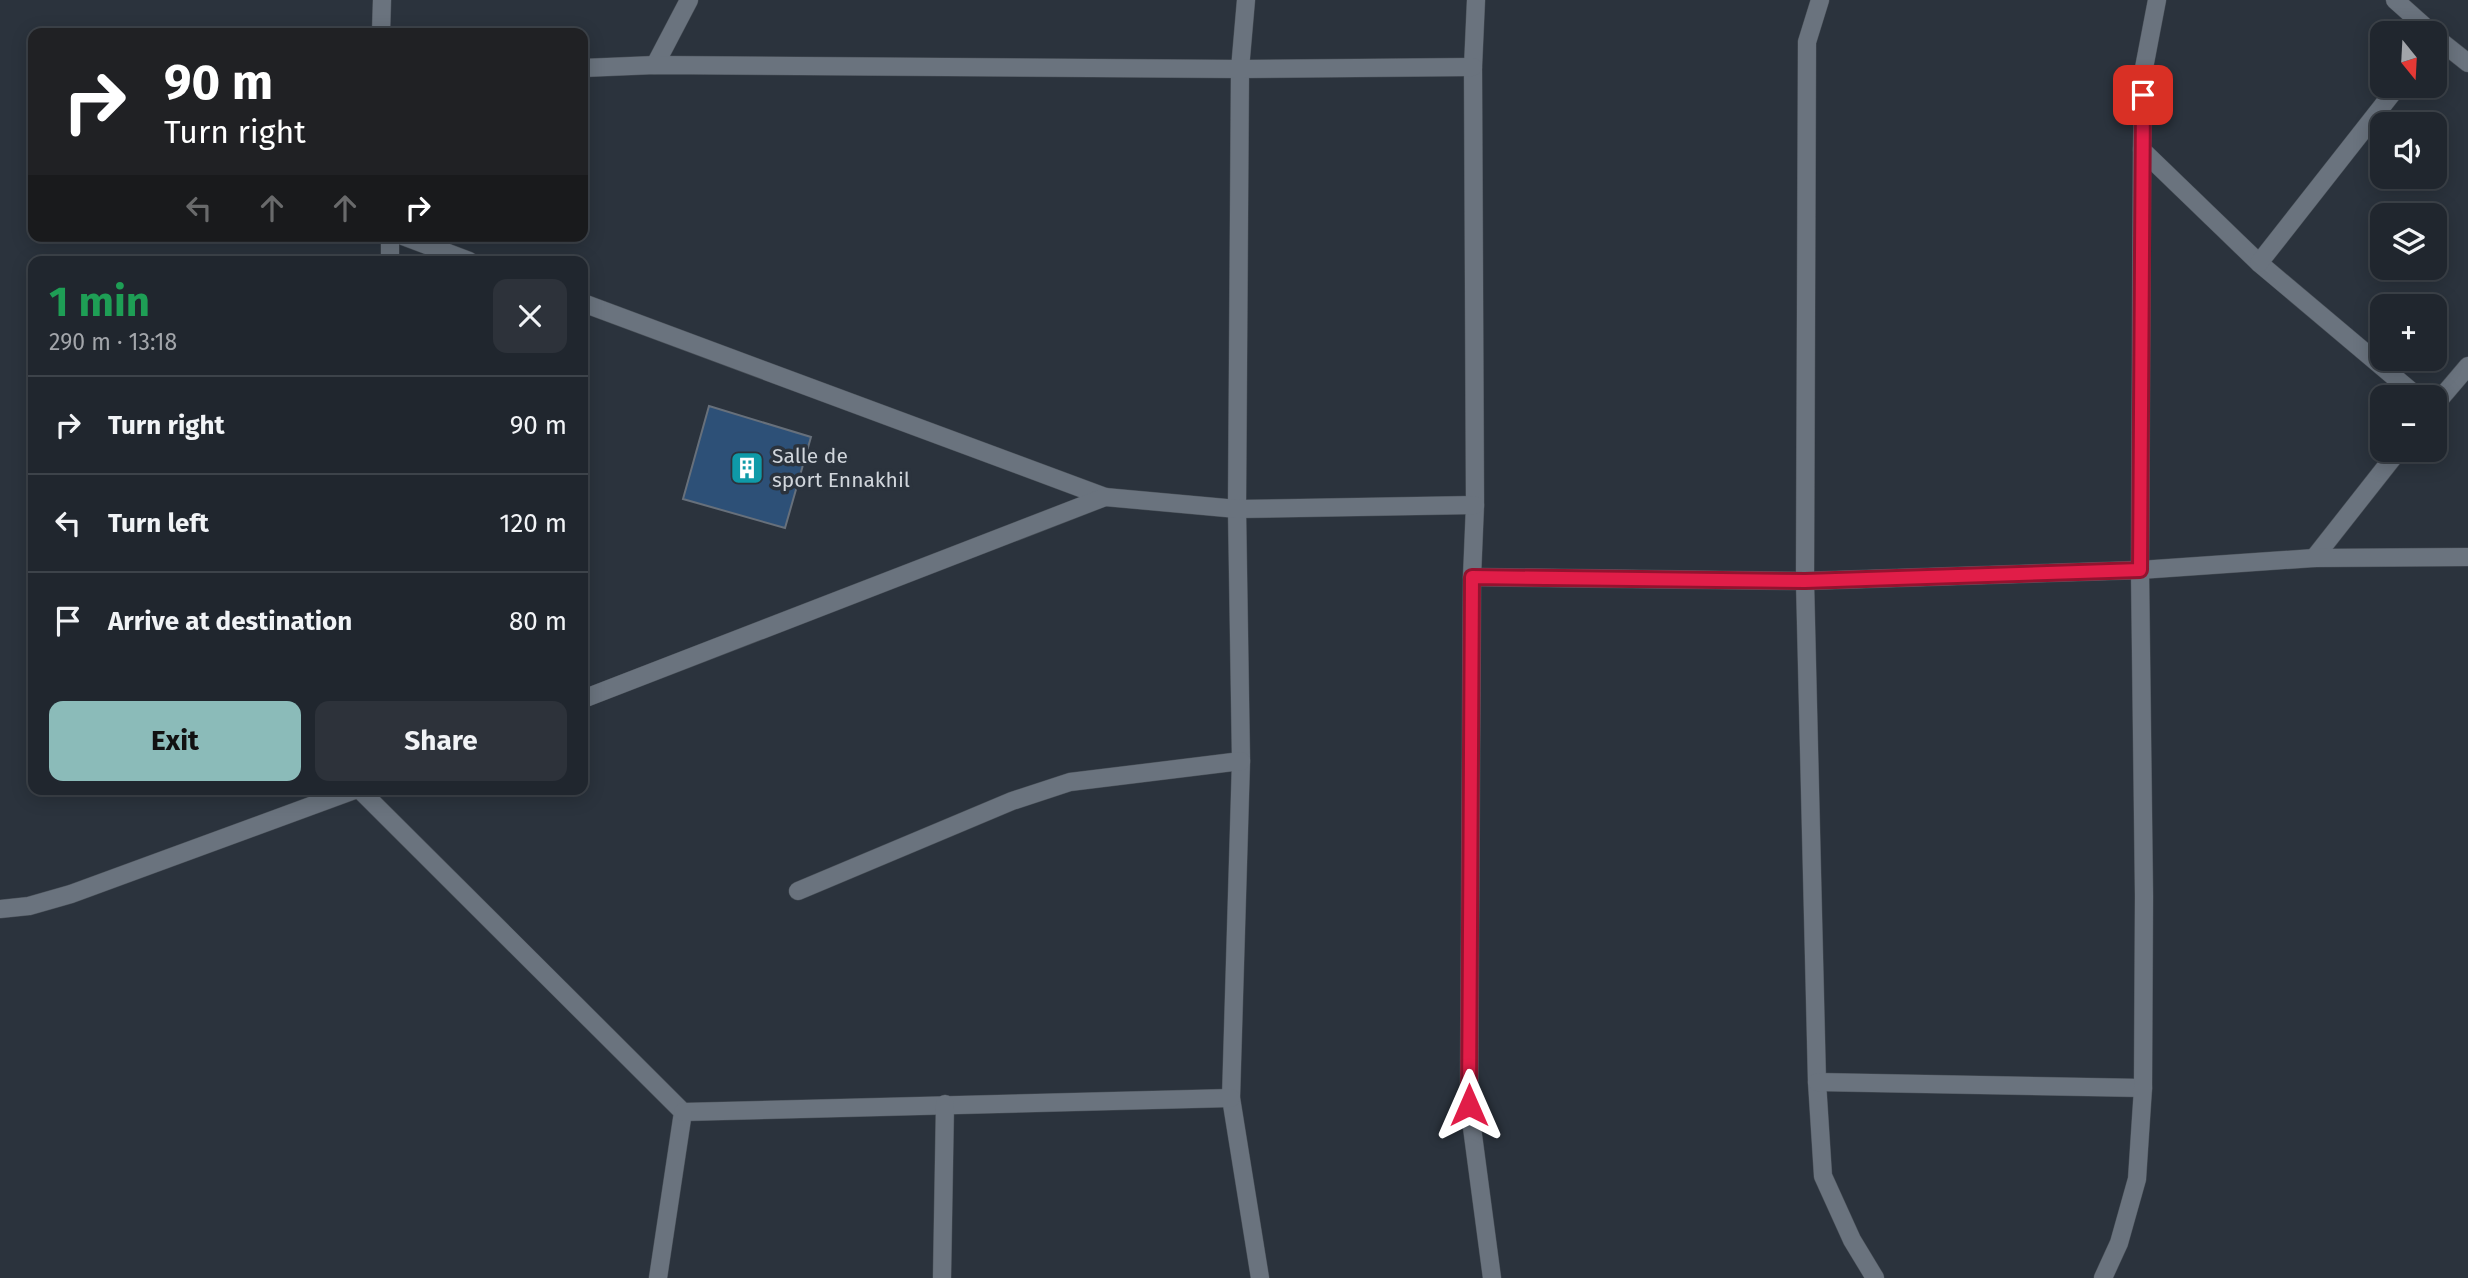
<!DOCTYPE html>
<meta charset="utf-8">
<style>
:root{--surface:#20262e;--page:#2d323a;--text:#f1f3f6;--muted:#a2a5aa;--line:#3d434a;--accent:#8bbbb9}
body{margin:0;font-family:"Fira Sans",sans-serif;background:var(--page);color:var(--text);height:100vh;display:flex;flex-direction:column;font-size:26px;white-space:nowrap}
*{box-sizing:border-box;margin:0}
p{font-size:23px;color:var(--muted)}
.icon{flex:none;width:38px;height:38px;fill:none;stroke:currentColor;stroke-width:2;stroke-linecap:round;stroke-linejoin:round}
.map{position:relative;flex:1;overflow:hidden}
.drawer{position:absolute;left:28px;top:256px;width:560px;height:539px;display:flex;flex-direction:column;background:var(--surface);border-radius:14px;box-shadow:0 4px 18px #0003,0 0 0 2px var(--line)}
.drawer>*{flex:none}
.hud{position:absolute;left:28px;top:28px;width:560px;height:214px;border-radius:14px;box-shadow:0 4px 18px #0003,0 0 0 2px var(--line);background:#202124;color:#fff;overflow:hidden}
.needle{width:46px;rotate:162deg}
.buttons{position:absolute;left:2370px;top:21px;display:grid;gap:14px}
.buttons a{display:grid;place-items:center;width:77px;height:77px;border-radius:14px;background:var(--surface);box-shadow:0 4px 18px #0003,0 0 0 2px var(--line);font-size:35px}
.pin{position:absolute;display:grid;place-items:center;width:60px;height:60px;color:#fff;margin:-30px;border-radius:14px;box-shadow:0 4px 10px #0006}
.me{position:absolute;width:77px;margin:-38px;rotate:0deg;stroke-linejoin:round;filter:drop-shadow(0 0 5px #0008)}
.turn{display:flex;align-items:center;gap:24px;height:147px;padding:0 21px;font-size:32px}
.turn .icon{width:91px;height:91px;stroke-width:2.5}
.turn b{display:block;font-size:49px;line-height:60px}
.lanes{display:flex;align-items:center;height:66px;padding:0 21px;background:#0003;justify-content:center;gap:35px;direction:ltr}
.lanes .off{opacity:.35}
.round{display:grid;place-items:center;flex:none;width:74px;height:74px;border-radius:14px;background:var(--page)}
.head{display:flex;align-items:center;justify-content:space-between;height:119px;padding:0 21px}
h1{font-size:42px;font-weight:700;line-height:52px;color:#1e9e55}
.cta{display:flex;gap:14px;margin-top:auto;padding:14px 21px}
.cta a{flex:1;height:80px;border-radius:14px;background:var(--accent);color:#111;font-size:28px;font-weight:700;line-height:80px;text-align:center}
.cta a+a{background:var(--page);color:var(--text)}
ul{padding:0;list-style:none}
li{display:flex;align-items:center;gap:21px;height:98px;padding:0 21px;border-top:2px solid var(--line)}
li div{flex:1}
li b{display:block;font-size:26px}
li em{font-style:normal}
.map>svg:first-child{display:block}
</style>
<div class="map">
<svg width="2468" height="1278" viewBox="0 0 2468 1278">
<rect width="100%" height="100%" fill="#2b333d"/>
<path fill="#2d5077" stroke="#67707b" stroke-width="2" d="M 709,406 L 811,437 L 785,528 L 683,499 Z"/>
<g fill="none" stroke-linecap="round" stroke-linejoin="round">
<defs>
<g id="minor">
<path d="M 1246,0 L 1240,69 L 1237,509 L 1241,761 L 1231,1098 L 1260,1278"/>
<path d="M 1476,0 L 1473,67 L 1475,505 L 1472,577 L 1469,1105 L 1492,1278"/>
<path d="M 1820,0 L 1807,42 L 1805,581 L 1817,1082 L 1823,1176 L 1852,1240 L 1875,1278"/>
<path d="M 2395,0 L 2432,33"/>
<path d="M 381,33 L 382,0"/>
<path d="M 2434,36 L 2468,63"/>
<path d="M 655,65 L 689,0"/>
<path d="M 583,68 L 655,65 L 1240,69 L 1473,67"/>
<path d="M 2142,150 L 2259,263 L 2418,397"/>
<path d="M 403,236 L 469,261"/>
<path d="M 390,261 L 390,236"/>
<path d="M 2259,263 L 2398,86"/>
<path d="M 583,303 L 1105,497"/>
<path d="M 2434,406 L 2468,366"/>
<path d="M 2314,558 L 2399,450"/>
<path d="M 1472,577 L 1805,581 L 2140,570 L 2314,558 L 2468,557"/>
<path d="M 583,699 L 1105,497 L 1237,509 L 1475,505"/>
<path d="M 359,789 L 683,1112 L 658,1278"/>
<path d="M 798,891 L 1012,801 L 1070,782 L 1241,761"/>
<path d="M 0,909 L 29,906 L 71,894 L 357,789"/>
<path d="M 1817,1082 L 2143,1088"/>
<path d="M 683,1112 L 1231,1098"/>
<path d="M 942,1278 L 945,1104"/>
<path d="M 2103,1278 L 2119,1243 L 2137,1179 L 2143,1088 L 2144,896 L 2140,570 L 2142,150 L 2144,68 L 2157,0"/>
</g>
</defs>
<use href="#minor" stroke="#484f57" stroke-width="19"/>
<use href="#minor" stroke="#6a737e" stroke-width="18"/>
</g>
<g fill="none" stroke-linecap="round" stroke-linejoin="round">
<defs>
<path id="route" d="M 1469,1105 L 1472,577 L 1805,581 L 2140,570 L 2143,95"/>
</defs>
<use href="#route" stroke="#92132f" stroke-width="18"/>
<use href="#route" stroke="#e11d48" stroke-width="12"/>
</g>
<defs>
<symbol id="building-square" viewBox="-11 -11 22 22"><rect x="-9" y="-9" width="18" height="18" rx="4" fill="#0f9aa8" stroke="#2b333d"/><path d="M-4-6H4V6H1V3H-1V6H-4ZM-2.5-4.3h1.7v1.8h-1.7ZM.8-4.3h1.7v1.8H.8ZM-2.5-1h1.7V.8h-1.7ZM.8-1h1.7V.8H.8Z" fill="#fff"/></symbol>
</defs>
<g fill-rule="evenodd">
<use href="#building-square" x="728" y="449" width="38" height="38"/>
</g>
<g text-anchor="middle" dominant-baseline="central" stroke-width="7" stroke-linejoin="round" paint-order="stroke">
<g font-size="21" fill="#d1d6dc" stroke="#2b333d" text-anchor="start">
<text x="772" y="456">Salle de<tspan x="772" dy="24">sport Ennakhil</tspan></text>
</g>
</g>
</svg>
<div class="buttons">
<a><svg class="needle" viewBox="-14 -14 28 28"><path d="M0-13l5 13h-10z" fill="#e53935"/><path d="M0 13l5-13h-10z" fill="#a2a5aa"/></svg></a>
<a><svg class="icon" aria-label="sound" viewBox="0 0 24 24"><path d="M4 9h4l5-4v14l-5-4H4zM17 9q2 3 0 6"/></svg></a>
<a><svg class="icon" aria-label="layers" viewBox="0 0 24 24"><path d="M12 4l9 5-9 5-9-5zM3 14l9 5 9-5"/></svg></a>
<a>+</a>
<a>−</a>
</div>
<div class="pin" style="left:2143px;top:95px;background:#d93025"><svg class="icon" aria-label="arrive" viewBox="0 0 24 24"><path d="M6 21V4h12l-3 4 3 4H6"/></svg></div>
<svg class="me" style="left:1469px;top:1105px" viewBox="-20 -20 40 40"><path d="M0-17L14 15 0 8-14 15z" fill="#e11d48" stroke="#fff" stroke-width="4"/></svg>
<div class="hud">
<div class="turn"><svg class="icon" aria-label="right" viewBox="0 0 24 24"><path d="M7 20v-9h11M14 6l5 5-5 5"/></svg><div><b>90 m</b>Turn right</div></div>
<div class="lanes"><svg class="icon off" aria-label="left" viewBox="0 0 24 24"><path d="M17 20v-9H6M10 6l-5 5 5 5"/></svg><svg class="icon off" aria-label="ahead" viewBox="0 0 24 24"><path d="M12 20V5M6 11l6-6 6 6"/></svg><svg class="icon off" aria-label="ahead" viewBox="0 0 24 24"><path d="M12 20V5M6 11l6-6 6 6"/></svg><svg class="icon" aria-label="right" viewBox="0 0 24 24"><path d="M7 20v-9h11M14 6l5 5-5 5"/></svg></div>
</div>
<section class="drawer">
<div class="head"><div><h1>1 min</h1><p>290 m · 13:18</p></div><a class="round"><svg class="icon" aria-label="close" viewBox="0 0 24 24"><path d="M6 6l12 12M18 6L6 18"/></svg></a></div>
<ul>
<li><svg class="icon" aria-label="right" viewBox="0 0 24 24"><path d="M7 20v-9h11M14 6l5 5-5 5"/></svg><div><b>Turn right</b></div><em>90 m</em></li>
<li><svg class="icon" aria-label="left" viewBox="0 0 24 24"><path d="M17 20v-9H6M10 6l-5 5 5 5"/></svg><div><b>Turn left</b></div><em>120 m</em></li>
<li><svg class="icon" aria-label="arrive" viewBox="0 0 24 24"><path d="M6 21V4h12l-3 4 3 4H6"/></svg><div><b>Arrive at destination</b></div><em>80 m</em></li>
</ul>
<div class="cta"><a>Exit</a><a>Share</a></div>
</section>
</div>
